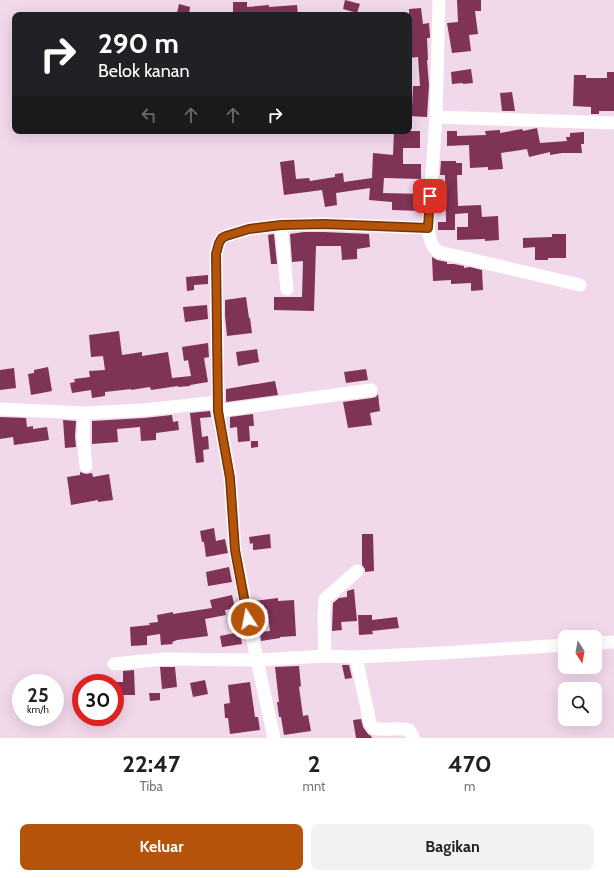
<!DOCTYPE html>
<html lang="id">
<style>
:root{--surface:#fff;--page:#f2f2f2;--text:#222;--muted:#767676;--accent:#b45309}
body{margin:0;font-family:Cabin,sans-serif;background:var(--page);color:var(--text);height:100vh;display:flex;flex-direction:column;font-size:15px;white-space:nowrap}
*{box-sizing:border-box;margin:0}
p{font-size:13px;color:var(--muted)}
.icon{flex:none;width:22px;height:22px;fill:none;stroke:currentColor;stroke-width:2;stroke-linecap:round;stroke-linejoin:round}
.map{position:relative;height:738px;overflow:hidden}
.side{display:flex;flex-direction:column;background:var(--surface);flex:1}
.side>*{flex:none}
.banner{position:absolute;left:12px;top:12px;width:400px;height:122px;border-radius:8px;box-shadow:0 4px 16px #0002;background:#202124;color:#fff;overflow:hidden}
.needle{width:26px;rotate:169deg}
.controls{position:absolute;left:558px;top:630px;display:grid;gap:8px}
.controls a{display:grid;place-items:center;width:44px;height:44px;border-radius:8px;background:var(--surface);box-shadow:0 4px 16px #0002;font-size:20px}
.speed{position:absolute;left:12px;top:674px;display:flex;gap:8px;font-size:20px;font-weight:700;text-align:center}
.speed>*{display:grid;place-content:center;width:52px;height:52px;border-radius:50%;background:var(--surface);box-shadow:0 4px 16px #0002;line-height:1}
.speed small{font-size:10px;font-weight:400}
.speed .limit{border:6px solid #d22;background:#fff;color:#111}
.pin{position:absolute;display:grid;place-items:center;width:34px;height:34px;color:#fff;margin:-17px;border-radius:8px;box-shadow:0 2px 6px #0006}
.me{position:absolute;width:44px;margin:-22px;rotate:349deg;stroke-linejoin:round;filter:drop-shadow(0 0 3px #0008)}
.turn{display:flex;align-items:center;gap:14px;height:84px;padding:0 20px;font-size:18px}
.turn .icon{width:52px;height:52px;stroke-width:2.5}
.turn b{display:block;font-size:28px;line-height:34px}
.lanes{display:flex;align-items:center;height:38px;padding:0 20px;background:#0003;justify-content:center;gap:20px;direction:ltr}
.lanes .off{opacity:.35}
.eta{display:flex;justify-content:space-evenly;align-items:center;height:68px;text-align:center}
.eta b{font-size:24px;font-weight:700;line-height:28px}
.action{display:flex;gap:8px;margin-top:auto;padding:8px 20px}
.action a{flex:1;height:46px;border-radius:8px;background:var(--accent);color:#fff;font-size:16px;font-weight:700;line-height:46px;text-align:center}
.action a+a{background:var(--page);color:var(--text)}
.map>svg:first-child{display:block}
</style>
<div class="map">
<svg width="614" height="738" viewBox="0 0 614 738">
<rect width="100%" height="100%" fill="#f1d8eb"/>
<g fill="#7f3356">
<path d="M 345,0 L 360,4 L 357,13 L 343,9 Z"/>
<path d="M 457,0 L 481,0 L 481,11 L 475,11 L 478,34 L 469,35 L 471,51 L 452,53 L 447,23 L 458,22 Z"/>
<path d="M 233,2 L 247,2 L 247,7 L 269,5 L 269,7 L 297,5 L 298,15 L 233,15 Z"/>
<path d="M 179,4 L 190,7 L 189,15 L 177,13 Z"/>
<path d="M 421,8 L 423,24 L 429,23 L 430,35 L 430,38 L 427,38 L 428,60 L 427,60 L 429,85 L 427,117 L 409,116 L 410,106 L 412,106 L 413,86 L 420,86 L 418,57 L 409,58 L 409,9 Z"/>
<path d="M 471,69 L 473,83 L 463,84 L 463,83 L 452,84 L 451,72 Z"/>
<path d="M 607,72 L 614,72 L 614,111 L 599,111 L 599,114 L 591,114 L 591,107 L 573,106 L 574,75 L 586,75 L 586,78 L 607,78 Z"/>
<path d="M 512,92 L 515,111 L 502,111 L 500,93 Z"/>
<path d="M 537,128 L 540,143 L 567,141 L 566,137 L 570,137 L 570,133 L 584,132 L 584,144 L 581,144 L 582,153 L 562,153 L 550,155 L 550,152 L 529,157 L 527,149 L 501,153 L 503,169 L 488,170 L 488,167 L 470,168 L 469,145 L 447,146 L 447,131 L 457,131 L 457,136 L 486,135 L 485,131 L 500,130 L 500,133 L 522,129 L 523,131 Z"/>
<path d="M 394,131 L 420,131 L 420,148 L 403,148 L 403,164 L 421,164 L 421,179 L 384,178 L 383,193 L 422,194 L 421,211 L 392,210 L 392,202 L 369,200 L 370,188 L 336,193 L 337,205 L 325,207 L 322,190 L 284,195 L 280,162 L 294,160 L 296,179 L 309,178 L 310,181 L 335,177 L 335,174 L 343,173 L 344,182 L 372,178 L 373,153 L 393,155 Z"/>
<path d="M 441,161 L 456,161 L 456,163 L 462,163 L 462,175 L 457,175 L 458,206 L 481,205 L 482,217 L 498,216 L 499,240 L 485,241 L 485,239 L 457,240 L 457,227 L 468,227 L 468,213 L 455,214 L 455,230 L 438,230 L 438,222 L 446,222 L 445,175 L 440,175 Z"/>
<path d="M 304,232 L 324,232 L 369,234 L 370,247 L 357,249 L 357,259 L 342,260 L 341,246 L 316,246 L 314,311 L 274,310 L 274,297 L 302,297 L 303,261 L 292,262 L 290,234 Z"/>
<path d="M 274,234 L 277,264 L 271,264 L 268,235 Z"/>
<path d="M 552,234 L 566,234 L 566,258 L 548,258 L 548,260 L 535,260 L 535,247 L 523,248 L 523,238 L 552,237 Z"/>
<path d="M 432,257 L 437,260 L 447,262 L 447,264 L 454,264 L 464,266 L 464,268 L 470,267 L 482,270 L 483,290 L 471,291 L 471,283 L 451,284 L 451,280 L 433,281 Z"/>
<path d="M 208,275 L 208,284 L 194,285 L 194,290 L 187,291 L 186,277 Z"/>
<path d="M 246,297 L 249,318 L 250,318 L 252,333 L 227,336 L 225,316 L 225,300 Z"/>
<path d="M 207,305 L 208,319 L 185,322 L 183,307 Z"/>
<path d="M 119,331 L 122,355 L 142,352 L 142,356 L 168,352 L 172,378 L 191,376 L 188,360 L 184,361 L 182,347 L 208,343 L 209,357 L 204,358 L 208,382 L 190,385 L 190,386 L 178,387 L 178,386 L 151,390 L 150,387 L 131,390 L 131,389 L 105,392 L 105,396 L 92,398 L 91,390 L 72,393 L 70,383 L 75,382 L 74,379 L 90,377 L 89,371 L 105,370 L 103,356 L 91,357 L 89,335 Z"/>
<path d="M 257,349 L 259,362 L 238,366 L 236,352 Z"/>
<path d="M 48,367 L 52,391 L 31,395 L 28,374 L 34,373 L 34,370 Z"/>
<path d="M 14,368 L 16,388 L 0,390 L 0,370 Z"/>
<path d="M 366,369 L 368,380 L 346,383 L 344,372 Z"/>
<path d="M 275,381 L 278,395 L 226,402 L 226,389 Z"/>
<path d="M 378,394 L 380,411 L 370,413 L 372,425 L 348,428 L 343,402 L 372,398 L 376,397 Z"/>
<path d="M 210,411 L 211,417 L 200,418 L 202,437 L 208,436 L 209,449 L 203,450 L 204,462 L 196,463 L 190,413 Z"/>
<path d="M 253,414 L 254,426 L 249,426 L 250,441 L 238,442 L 237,427 L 230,428 L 230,417 Z"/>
<path d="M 172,415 L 173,422 L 178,421 L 179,430 L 156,433 L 156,440 L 141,441 L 140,427 L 117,429 L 118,442 L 92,444 L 92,421 L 144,418 Z"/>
<path d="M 0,417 L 26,418 L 27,427 L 33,426 L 33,429 L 47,427 L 49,440 L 14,445 L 13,437 L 0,439 Z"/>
<path d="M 63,420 L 76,421 L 75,437 L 76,447 L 65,448 Z"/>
<path d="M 251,441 L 258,441 L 258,447 L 251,448 Z"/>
<path d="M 80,472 L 86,474 L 92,473 L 93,477 L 109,474 L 113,500 L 98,502 L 98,500 L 71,505 L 67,477 L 80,475 Z"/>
<path d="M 214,528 L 216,541 L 225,539 L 228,553 L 206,557 L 204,542 L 202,542 L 200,531 Z"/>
<path d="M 270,534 L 271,548 L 253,550 L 253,543 L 250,544 L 249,537 Z"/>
<path d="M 362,534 L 373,534 L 374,571 L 365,572 L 365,569 L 362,565 Z"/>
<path d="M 229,567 L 232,582 L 208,586 L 206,572 Z"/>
<path d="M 354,589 L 357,621 L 341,622 L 342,630 L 332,631 L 333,603 L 339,598 L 347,597 L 347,591 Z"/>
<path d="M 232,595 L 235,608 L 225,610 L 226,615 L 205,619 L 208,636 L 177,640 L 172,642 L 173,644 L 161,645 L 160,634 L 147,636 L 147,645 L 131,646 L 130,627 L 150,625 L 149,623 L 158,622 L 157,615 L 173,612 L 173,614 L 212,608 L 210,600 Z"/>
<path d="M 278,598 L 278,601 L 294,600 L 296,636 L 280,637 L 280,638 L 261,641 L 260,632 L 270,631 L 267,609 L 255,611 L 253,601 Z"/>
<path d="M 358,615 L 372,615 L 372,620 L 397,617 L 399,628 L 372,631 L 373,634 L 359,635 Z"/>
<path d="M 240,632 L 242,644 L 222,647 L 220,636 Z"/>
<path d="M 342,665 L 349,665 L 352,678 L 345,679 Z"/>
<path d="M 299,666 L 301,686 L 299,687 L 303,716 L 308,715 L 311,731 L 284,735 L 281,717 L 279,717 L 277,702 L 279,702 L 275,667 Z"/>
<path d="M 160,667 L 175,667 L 177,687 L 162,689 Z"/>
<path d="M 134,670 L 135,695 L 117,695 L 117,682 L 123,682 L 123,671 Z"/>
<path d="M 205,680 L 208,694 L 193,697 L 190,683 Z"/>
<path d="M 250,682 L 255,717 L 258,717 L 260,730 L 230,734 L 228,718 L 225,718 L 224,704 L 230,703 L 228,685 Z"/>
<path d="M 149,693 L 160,693 L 160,700 L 150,701 Z"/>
<path d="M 361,719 L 363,727 L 368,734 L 371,736 L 372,738 L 356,738 L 353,720 Z"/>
</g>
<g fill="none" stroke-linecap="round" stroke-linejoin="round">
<g stroke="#fff" stroke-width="13">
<path d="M 439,0 L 436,117 L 428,228 C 430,237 430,247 439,252 L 580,285"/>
<path d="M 436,117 L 614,123"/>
<path d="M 281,225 L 287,289"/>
<path d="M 0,409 L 84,413 L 144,410 L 217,402"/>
<path d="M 218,411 L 371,390"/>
<path d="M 84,413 L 83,437 L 86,466"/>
<path d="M 595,643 L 614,642"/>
<path d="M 325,656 L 324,614 L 325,599 L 357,571"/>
<path d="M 356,657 L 370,723 L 373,728 C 386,732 395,726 409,730 L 412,735 L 413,738"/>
<path d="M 114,664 L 164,659 L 257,660 L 325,656 L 356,657 L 442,653 L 565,645"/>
<path d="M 274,738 L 257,660 L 235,550 L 230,477 L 218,411 L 216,254 L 219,243 L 222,238 L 226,236 L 249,229 L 281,225 L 324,224 L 428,228"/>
</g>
</g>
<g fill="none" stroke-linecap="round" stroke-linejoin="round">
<defs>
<path id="route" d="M 248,619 L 235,550 L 230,478 L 218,411 L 216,254 L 219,243 L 222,238 L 226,236 L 249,229 L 281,225 L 324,224 L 428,228 L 430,196"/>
</defs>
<use href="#route" stroke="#753606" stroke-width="10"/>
<use href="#route" stroke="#b45309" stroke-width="7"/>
</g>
</svg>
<div class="controls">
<a><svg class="needle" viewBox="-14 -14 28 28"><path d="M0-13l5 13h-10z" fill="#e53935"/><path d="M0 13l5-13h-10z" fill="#767676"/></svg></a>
<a><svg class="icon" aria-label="search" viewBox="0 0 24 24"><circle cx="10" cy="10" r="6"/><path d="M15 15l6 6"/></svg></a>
</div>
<div class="speed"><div>25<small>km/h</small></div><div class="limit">30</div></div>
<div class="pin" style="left:430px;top:196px;background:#d93025"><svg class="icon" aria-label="arrive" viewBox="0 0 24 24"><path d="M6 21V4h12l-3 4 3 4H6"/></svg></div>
<svg class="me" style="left:248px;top:619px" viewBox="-20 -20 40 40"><circle r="17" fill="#b45309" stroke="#fff" stroke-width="3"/><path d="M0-11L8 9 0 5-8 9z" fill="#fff"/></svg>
<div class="banner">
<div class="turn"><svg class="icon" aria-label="right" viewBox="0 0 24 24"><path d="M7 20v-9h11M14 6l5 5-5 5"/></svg><div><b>290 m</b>Belok kanan</div></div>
<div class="lanes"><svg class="icon off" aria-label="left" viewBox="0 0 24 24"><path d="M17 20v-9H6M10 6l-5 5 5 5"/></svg><svg class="icon off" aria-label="ahead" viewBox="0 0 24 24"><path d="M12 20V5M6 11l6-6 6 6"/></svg><svg class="icon off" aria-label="ahead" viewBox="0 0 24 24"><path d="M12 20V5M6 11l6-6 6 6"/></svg><svg class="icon" aria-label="right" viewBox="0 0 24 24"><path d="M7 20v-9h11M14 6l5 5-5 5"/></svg></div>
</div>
</div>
<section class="side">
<div class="eta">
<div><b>22:47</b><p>Tiba</p></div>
<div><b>2</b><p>mnt</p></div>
<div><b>470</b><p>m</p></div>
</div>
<div class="action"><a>Keluar</a><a>Bagikan</a></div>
</section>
